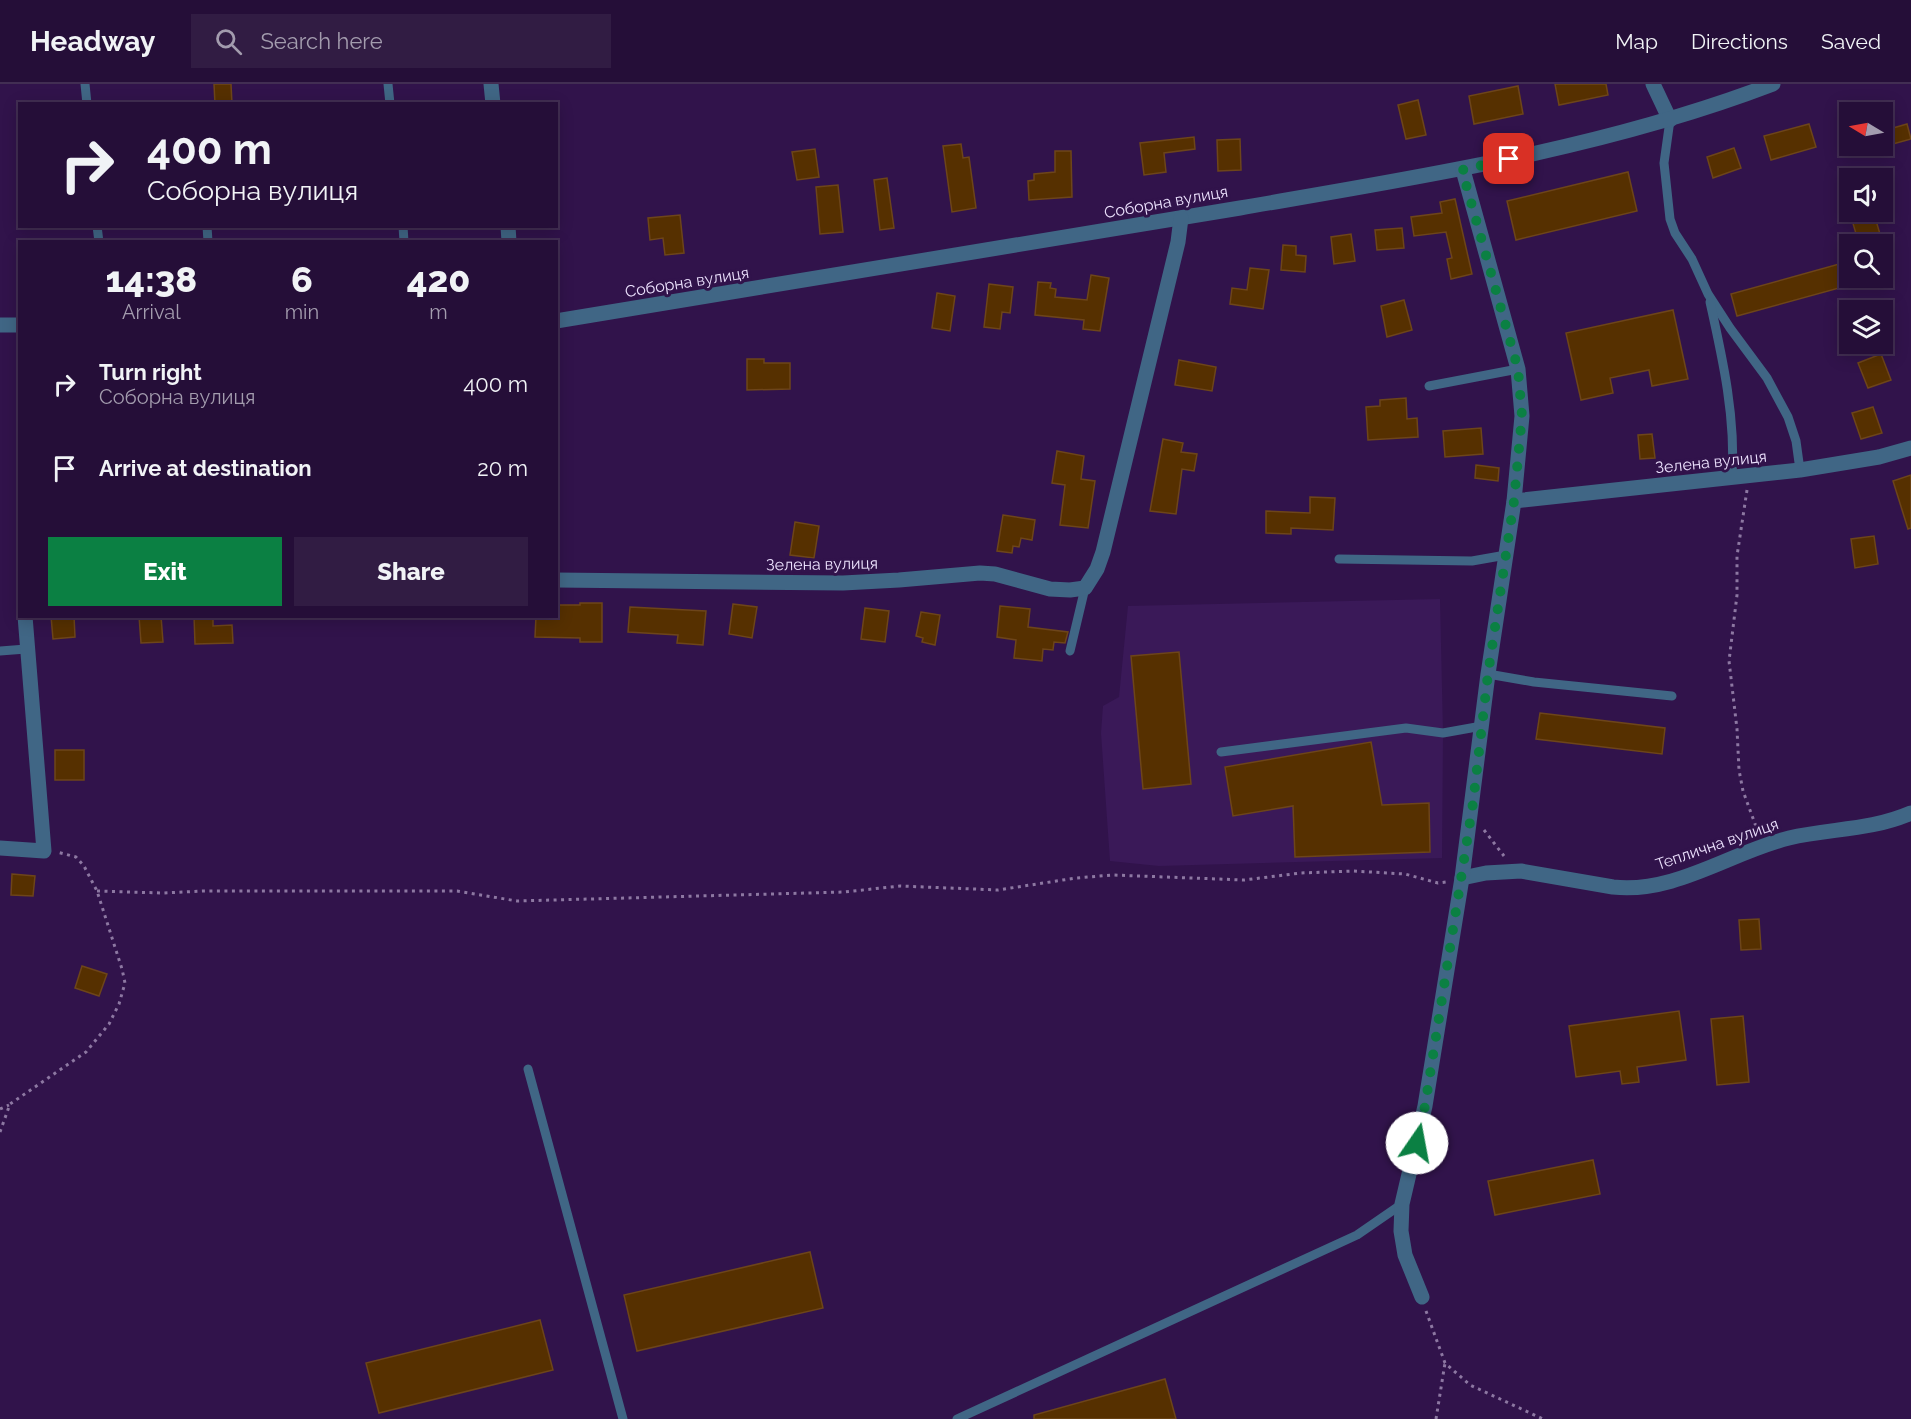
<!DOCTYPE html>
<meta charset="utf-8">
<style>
:root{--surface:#250e38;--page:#311c43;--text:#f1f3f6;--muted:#a39cae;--line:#422e53;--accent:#0b8043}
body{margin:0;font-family:Raleway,sans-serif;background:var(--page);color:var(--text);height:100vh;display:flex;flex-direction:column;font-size:22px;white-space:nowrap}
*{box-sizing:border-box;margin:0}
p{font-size:20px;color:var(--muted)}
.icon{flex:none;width:33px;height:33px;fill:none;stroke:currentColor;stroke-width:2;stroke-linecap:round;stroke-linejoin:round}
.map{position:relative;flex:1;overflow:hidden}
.sheet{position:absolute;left:18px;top:156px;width:540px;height:378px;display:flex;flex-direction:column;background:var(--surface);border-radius:0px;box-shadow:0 3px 15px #0003,0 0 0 2px var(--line)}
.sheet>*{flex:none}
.guide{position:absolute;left:18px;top:18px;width:540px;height:126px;border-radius:0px;box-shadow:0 3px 15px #0003,0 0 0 2px var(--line);background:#250e38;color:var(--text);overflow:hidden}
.needle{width:39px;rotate:280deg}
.controls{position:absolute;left:1839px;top:18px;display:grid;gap:12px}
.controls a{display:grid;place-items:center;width:54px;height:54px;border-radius:0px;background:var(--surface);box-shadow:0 3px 15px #0003,0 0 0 2px var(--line);font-size:30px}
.pin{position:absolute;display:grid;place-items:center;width:51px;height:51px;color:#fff;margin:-26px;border-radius:12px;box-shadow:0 3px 9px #0006}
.me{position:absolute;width:66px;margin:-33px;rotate:12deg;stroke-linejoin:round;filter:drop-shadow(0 0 4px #0008)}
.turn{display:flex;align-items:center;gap:21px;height:126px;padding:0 30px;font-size:27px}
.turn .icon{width:78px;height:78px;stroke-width:2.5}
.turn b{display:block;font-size:42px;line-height:51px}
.eta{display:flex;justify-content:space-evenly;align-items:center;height:102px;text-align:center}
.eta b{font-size:36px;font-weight:800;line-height:42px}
.cta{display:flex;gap:12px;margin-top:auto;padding:12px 30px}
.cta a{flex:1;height:69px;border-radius:0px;background:var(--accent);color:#fff;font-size:24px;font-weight:800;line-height:69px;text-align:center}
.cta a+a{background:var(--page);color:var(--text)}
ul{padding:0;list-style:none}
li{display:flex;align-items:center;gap:18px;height:84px;padding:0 30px}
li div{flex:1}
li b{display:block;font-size:22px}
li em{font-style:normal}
header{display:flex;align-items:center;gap:36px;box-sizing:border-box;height:84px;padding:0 30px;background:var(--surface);border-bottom:2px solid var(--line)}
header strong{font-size:28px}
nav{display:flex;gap:33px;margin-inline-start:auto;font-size:21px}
.search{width:420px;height:54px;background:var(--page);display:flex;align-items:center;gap:15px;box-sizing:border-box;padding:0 21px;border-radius:0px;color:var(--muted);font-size:22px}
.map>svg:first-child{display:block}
</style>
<header>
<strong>Headway</strong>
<div class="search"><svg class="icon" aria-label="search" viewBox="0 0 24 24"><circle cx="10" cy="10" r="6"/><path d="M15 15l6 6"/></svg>Search here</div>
<nav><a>Map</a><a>Directions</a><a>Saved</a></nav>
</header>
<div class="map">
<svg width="1911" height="1335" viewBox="0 0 1911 1335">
<rect width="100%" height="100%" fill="#31134b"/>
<path fill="#3a1958" d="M 1440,515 L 1443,649 L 1442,774 L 1159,782 L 1110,777 L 1101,649 L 1103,622 L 1119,613 L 1128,522 Z"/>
<g fill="#563000" stroke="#6d451a" stroke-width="1.5">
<path d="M 214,0 L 231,0 L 232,20 L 215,20 Z"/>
<path d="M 1555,0 L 1606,0 L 1608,11 L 1559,21 Z"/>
<path d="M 1518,2 L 1523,30 L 1474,40 L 1469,12 Z"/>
<path d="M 1418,16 L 1426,51 L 1406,55 L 1398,21 Z"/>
<path d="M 1887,20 L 1893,44 L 1907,40 L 1911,55 L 1882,63 L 1882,21 Z"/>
<path d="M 1809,40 L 1816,63 L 1771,76 L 1764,52 Z"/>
<path d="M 1194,53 L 1195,65 L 1164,69 L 1166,88 L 1144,91 L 1140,59 Z"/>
<path d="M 1240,55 L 1241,86 L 1218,87 L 1217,56 Z"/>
<path d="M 961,60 L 963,74 L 969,73 L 976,124 L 952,128 L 943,62 Z"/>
<path d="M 1734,64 L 1741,84 L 1713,94 L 1707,73 Z"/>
<path d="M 815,65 L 819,93 L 797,96 L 792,68 Z"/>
<path d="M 1055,67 L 1071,67 L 1072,113 L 1029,116 L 1028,97 L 1034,96 L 1034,90 L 1055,88 Z"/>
<path d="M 1628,88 L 1637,127 L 1516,156 L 1507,117 Z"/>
<path d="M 887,94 L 894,144 L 880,146 L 874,96 Z"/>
<path d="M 838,101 L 843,148 L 820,150 L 816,103 Z"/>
<path d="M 1455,115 L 1472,190 L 1451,195 L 1447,175 L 1452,174 L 1446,148 L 1414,152 L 1411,133 L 1442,129 L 1440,118 Z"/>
<path d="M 1874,130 L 1883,160 L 1859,160 L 1852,136 Z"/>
<path d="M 680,131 L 684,169 L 665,171 L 663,154 L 650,156 L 648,134 Z"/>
<path d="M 1402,144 L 1404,164 L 1377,166 L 1375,146 Z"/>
<path d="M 1351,150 L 1355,177 L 1334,180 L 1331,153 Z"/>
<path d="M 1283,161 L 1296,162 L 1296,171 L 1306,172 L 1305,188 L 1281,186 Z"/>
<path d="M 1850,177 L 1850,201 L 1737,232 L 1731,210 Z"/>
<path d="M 1250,184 L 1269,186 L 1263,225 L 1230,220 L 1232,204 L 1247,206 Z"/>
<path d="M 1091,191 L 1109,194 L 1100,247 L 1083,245 L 1084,236 L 1035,231 L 1038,198 L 1051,199 L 1050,204 L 1056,205 L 1055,213 L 1087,216 Z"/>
<path d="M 989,200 L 1013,203 L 1010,229 L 1002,228 L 1000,245 L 984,243 Z"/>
<path d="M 937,209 L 955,212 L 950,247 L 932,244 Z"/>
<path d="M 1404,216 L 1412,246 L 1387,253 L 1381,222 Z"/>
<path d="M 1673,226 L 1688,295 L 1652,302 L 1649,286 L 1610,294 L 1613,309 L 1581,316 L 1566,249 Z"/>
<path d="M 1881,270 L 1891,296 L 1868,304 L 1858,279 Z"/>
<path d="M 747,275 L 764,275 L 764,279 L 790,279 L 790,305 L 747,306 Z"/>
<path d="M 1179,276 L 1216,283 L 1212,307 L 1175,301 Z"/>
<path d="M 1406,314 L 1407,335 L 1417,334 L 1418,353 L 1368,356 L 1366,323 L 1380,322 L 1380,316 Z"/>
<path d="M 1873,323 L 1882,349 L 1861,355 L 1852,329 Z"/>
<path d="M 1481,344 L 1483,370 L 1445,373 L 1443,347 Z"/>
<path d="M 1652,350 L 1655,374 L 1640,375 L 1638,351 Z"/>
<path d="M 1163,355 L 1183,359 L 1181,368 L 1197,370 L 1194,387 L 1182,385 L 1176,430 L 1150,427 Z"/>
<path d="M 1057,367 L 1084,372 L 1081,395 L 1095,397 L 1088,444 L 1060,441 L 1065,401 L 1052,399 Z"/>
<path d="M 1476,381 L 1499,384 L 1498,397 L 1475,394 Z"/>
<path d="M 1911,391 L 1911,444 L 1908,445 L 1893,397 Z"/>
<path d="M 1310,413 L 1335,414 L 1333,446 L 1291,444 L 1291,450 L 1266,449 L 1266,427 L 1310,429 Z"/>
<path d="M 1003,431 L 1035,436 L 1032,456 L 1021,454 L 1019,463 L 1013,462 L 1012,469 L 997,467 Z"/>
<path d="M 795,438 L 819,442 L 814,474 L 790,471 Z"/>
<path d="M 1874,452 L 1878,480 L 1855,484 L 1851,455 Z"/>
<path d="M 580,519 L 602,519 L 602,558 L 580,558 L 580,554 L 535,553 L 536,532 L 556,532 L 556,521 L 580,521 Z"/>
<path d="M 733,520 L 757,523 L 752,554 L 729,550 Z"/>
<path d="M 1000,522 L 1030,525 L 1028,543 L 1068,548 L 1065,559 L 1054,558 L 1053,566 L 1043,565 L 1042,577 L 1014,574 L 1016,556 L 997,553 Z"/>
<path d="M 630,523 L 706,527 L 703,561 L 677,559 L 678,551 L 628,548 Z"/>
<path d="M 865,524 L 889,527 L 885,558 L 861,555 Z"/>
<path d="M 921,528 L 940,531 L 935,561 L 922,558 L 923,554 L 916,552 Z"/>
<path d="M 51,532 L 74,532 L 75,553 L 53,555 Z"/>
<path d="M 139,532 L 161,532 L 163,558 L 141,559 Z"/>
<path d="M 194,532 L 213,532 L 213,542 L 232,541 L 233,559 L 195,560 Z"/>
<path d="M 1179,568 L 1191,700 L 1143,705 L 1131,572 Z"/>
<path d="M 1540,629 L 1665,644 L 1662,670 L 1536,655 Z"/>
<path d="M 1371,658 L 1382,721 L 1429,719 L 1430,768 L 1295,773 L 1293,722 L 1233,732 L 1225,683 Z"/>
<rect x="55" y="666" width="29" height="30"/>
<path d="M 12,790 L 35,792 L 33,812 L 11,811 Z"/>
<path d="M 1759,835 L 1761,865 L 1741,866 L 1739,836 Z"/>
<path d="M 82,882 L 107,890 L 99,912 L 75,904 Z"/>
<path d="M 1679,927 L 1686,976 L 1637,983 L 1639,998 L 1622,1000 L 1620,987 L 1576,993 L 1569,942 Z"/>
<path d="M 1743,932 L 1749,998 L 1717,1001 L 1711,935 Z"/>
<path d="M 1593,1076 L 1600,1110 L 1495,1131 L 1488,1097 Z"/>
<path d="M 810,1168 L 823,1224 L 637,1267 L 624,1211 Z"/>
<path d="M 540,1236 L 553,1286 L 379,1329 L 366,1279 Z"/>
<path d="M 1165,1295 L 1176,1335 L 1034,1335 L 1034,1331 Z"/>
</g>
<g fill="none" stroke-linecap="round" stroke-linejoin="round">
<g stroke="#8d78a2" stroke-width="3" stroke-dasharray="3 4.5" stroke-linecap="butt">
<path d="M 1747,406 L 1737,472 L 1737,511 L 1729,577 L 1737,645 L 1739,686 L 1743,707 L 1758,748"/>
<path d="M 1484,746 L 1504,772"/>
<path d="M 97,807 L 162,809 L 204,807 L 457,807 L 517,817 L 844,808 L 900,802 L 998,806 L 1076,794 L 1113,791 L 1244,796 L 1301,789 L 1353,787 L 1405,790 L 1438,799 L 1446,798"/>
<path d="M 0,1025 L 9,1021"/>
<path d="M 0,1048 L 10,1020 L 86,968 L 109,940 L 119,920 L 125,899 L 122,885 L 97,807 L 84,782 L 76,773 L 57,768"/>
<path d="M 1426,1227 L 1445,1279 L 1470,1301 L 1543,1335"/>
<path d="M 1436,1335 L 1445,1279"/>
</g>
<g stroke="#406685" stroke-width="9">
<path d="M 85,0 L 87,20"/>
<path d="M 388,0 L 390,20"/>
<path d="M 1670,36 L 1664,79 L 1670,135 L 1675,149 L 1692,175 L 1708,210 L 1730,244 L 1767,294 L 1788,333 L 1796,357 L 1800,386"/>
<path d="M 97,142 L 99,158"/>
<path d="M 207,142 L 208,158"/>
<path d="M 403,142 L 404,158"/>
<path d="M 1710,218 C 1723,276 1736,335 1732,394"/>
<path d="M 1429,302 L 1518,285"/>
<path d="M 1339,475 L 1472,477 L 1506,471"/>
<path d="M 0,567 L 26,565"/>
<path d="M 1070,567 L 1085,504"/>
<path d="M 1488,590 L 1534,598 L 1672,612"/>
<path d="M 1221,668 L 1406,644 L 1443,649 L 1482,642"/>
<path d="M 528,985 L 623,1335"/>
<path d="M 957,1335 L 1357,1151 L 1402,1120"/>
</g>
<g stroke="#406685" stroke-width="15">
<path d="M 491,0 L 493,20"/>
<path d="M 1653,0 L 1670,36"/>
<path d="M 508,142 L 509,158"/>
<path d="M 556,237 C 784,200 1012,163 1240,124 C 1419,93 1603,65 1773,0"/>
<path d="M 0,241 L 20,241"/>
<path d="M 1514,417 L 1800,386 L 1879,373 L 1911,364"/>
<path d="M 556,496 L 843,499 L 899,496 L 980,489 L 995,490 L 1050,505 L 1070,506 L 1085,504 L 1097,485 L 1103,468 L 1178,158 L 1181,134"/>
<path d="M 0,764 L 44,767 L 25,532"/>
<path d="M 1462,794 L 1486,789 L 1521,787 L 1613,803 C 1675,810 1731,768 1789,754 C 1831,744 1869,747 1911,729"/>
<path d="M 1422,1213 L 1405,1171 L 1401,1147 L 1402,1120 L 1425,1022 L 1462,794 L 1488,590 L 1514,417 L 1522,332 L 1518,285 L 1463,86"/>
</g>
</g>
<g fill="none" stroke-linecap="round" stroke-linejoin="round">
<path stroke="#0b8043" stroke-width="10" stroke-dasharray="0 18" d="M 1417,1059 L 1425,1022 L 1473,719 L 1488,590 L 1514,417 L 1522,332 L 1518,285 L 1462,86 L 1509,75"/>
</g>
<g text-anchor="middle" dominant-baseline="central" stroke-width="6" stroke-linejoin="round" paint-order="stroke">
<g font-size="16" fill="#ece1fd" stroke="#31134b">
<text transform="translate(1166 118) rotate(-10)">Соборна вулиця</text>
<text transform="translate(687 198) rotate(-9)">Соборна вулиця</text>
<text transform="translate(1711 378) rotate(-6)">Зелена вулиця</text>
<text transform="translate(822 480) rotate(-1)">Зелена вулиця</text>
<text transform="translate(1717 760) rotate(-19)">Теплична вулиця</text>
</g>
</g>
</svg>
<div class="controls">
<a><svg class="needle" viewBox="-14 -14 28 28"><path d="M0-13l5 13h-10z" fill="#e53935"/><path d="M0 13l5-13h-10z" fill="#a39cae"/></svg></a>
<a><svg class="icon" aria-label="sound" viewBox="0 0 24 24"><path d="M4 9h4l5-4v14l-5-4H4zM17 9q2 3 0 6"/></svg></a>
<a><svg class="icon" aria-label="search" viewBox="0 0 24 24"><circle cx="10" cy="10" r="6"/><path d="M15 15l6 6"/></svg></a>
<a><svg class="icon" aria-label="layers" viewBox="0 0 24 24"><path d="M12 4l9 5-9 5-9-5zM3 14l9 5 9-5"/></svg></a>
</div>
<div class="pin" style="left:1509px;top:75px;background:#d93025"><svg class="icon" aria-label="arrive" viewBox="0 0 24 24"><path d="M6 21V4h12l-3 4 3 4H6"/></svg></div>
<svg class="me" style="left:1417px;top:1059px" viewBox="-20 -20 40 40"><circle r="19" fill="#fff"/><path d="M0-13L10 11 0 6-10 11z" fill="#0b8043"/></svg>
<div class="guide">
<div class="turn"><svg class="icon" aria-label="right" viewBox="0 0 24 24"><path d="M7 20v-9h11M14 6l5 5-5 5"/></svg><div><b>400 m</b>Соборна вулиця</div></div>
</div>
<section class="sheet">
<div class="eta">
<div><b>14:38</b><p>Arrival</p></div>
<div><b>6</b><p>min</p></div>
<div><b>420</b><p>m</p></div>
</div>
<ul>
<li><svg class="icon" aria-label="right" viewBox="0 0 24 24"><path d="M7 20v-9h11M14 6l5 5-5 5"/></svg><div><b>Turn right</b><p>Соборна вулиця</p></div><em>400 m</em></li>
<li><svg class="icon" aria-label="arrive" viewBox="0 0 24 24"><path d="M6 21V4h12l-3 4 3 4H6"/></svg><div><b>Arrive at destination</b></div><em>20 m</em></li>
</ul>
<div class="cta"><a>Exit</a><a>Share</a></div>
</section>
</div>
